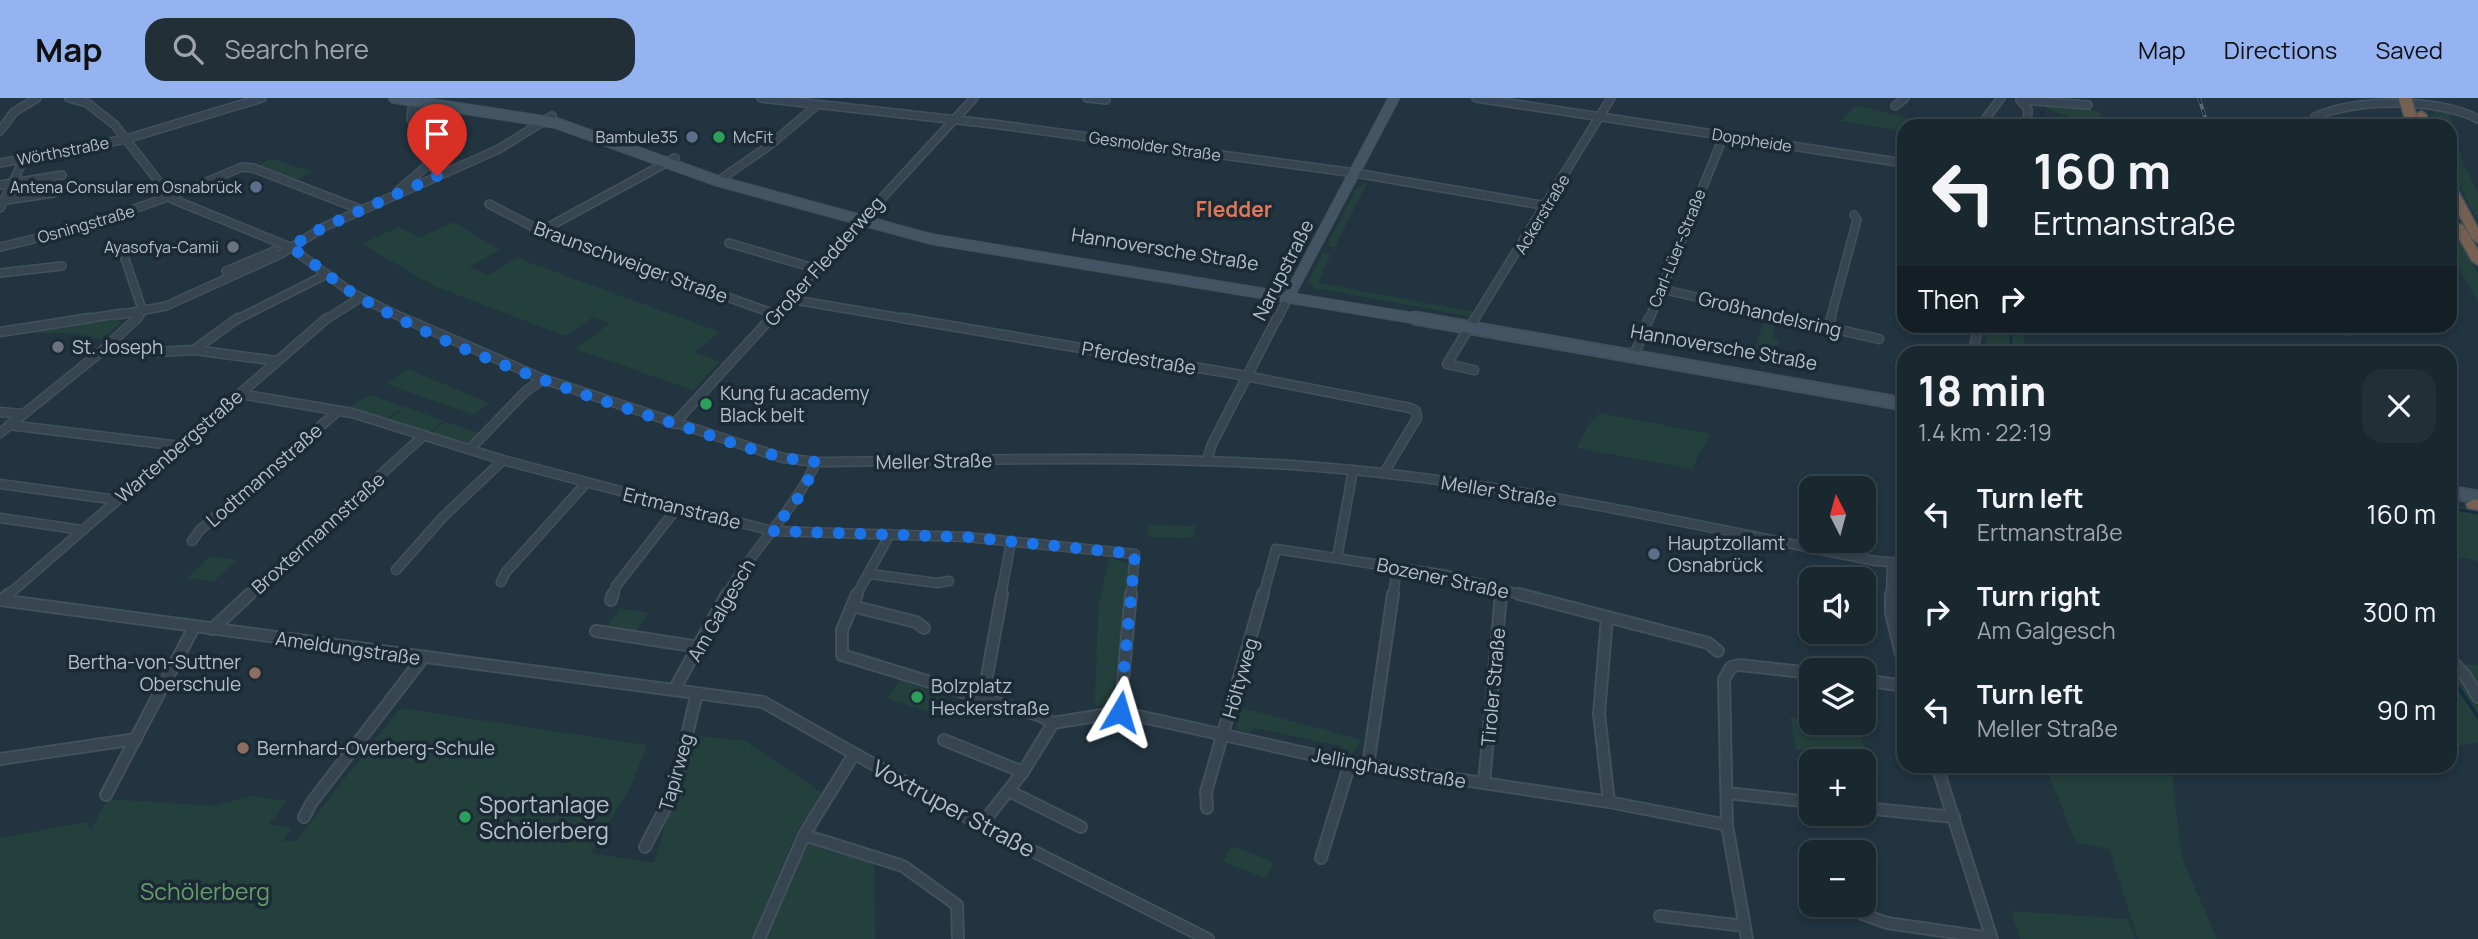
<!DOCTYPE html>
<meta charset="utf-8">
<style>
:root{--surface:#19272f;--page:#222f37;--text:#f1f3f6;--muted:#9fa5aa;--line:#37444b;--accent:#95b2f1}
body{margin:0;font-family:Manrope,sans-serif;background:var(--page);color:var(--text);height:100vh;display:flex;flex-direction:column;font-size:26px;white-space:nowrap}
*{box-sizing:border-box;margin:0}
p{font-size:23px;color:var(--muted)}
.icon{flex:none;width:38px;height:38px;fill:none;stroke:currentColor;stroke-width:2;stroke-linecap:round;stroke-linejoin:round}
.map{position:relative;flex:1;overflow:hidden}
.details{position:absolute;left:1897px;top:248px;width:560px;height:427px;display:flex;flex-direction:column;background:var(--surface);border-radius:21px;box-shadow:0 4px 10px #0003,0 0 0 2px var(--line)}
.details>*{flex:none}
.top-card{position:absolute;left:1897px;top:21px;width:560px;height:214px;border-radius:21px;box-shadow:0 4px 10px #0003,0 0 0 2px var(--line);background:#19272f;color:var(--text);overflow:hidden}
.needle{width:46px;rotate:354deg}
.buttons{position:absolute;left:1799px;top:378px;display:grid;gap:14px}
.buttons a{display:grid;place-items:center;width:77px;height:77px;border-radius:14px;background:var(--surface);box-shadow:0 4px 10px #0003,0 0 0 2px var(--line);font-size:35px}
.pin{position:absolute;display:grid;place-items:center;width:60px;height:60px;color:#fff;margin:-72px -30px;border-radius:50% 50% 50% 0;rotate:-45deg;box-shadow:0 0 7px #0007}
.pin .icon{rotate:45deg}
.me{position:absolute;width:77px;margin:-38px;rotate:7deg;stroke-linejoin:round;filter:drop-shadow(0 0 5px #0008)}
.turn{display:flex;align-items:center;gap:24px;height:147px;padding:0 21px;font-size:32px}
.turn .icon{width:91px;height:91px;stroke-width:2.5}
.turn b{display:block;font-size:49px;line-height:60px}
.then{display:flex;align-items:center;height:66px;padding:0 21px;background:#0003;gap:14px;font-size:26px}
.round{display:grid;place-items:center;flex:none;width:74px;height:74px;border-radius:21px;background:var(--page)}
.summary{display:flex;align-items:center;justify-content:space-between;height:119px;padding:0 21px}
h1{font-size:42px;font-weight:700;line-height:52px}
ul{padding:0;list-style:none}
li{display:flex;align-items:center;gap:21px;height:98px;padding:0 21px}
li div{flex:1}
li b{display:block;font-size:26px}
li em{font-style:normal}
header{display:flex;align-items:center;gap:42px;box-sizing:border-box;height:98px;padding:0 35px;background:var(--accent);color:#111}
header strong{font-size:33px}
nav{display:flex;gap:38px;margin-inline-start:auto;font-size:24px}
.search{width:490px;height:63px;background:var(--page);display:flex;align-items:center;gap:18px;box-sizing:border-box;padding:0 24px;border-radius:21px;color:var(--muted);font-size:26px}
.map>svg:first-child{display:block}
</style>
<header>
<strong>Map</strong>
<div class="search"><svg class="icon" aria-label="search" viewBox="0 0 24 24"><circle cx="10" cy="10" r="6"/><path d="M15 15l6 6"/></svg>Search here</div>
<nav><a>Map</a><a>Directions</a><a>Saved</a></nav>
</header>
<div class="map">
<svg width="2478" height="841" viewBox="0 0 2478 841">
<rect width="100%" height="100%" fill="#21343f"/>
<g fill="#24403d">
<path d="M 2038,5 L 2100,13 L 2102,28 C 2083,28 2057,12 2036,7 Z"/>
<path d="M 1856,7 L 1938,28 L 1904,28 L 1904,33 L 1841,23 Z"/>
<path d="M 2432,9 L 2449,15 L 2464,67 L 2478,95 L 2478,123 L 2450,71 L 2450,28 L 2434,28 L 2430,16 L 2434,17 Z"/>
<path d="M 272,61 L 312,74 L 296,82 L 257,68 Z"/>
<path d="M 1368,83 L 1335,149 L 1327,148 L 1356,91 Z"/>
<path d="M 2450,123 L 2478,176 L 2478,204 L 2450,155 Z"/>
<path d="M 453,124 L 500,152 L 469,169 L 488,177 L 517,160 L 720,234 L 694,254 L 720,264 L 693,292 L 575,251 L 610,225 L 593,219 L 565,238 L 432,187 L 362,146 L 399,129 L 419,140 Z"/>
<path d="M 1323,155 L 1331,156 L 1318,185 L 1474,214 L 1468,218 L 1315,190 L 1308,183 Z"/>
<path d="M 1765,220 L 1777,223 L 1772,238 L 1779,243 L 1775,256 L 1754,252 Z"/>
<path d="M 118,221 L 121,225 L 101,241 L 73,235 L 20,235 Z"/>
<path d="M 2000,228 L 2024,228 L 2024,255 L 1986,255 L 1987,231 L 1999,233 Z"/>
<path d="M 408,271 L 489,305 L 474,317 L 387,286 Z"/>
<path d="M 370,297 L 404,309 L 384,321 L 348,310 Z"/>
<path d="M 405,309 L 444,323 L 429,334 L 388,322 Z"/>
<path d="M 1600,315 L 1710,336 L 1692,371 L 1577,350 L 1589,326 Z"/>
<path d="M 445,324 L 479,335 L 466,346 L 430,335 Z"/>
<path d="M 2450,407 L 2478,412 L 2478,464 C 2469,458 2460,461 2450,456 Z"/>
<path d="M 1149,427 L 1195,428 L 1194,440 L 1148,439 Z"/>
<path d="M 211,458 L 236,462 L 213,484 L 187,480 Z"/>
<path d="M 1109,459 L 1129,466 L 1112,606 L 1095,608 L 1098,510 Z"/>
<path d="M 619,510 L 648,515 L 634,536 L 605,531 Z"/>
<path d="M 2450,567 L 2478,567 L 2478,645 L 2450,649 Z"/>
<path d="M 900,582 L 946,598 L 934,616 L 887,600 Z"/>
<path d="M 1239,609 L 1362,642 L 1352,656 L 1342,654 L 1340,648 L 1255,630 L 1250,635 L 1237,632 Z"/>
<path d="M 400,610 L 647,647 L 631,688 L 591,755 L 654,765 L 692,637 L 745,643 L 822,695 L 796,735 L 752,841 L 0,841 L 0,740 L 86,724 L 90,733 L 108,701 L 213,708 L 251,698 L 287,703 L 269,726 L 292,730 L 283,743 L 295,744 Z"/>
<path d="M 1790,619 L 1811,621 L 1811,625 L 1858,626 L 1866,659 L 1796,652 Z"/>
<path d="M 2046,669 L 2171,669 L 2182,760 L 2217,841 L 2138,841 L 2109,751 L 2076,745 Z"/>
<path d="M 802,741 L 874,765 L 875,841 L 759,841 Z"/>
<path d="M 1232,748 L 1274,764 L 1266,780 L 1223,764 Z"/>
<path d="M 2011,813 L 2128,821 L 2135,841 L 2020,841 Z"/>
</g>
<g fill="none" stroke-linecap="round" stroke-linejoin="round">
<path stroke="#142d3e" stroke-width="2" d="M 2039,28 L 2043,12"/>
<g stroke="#142d3e" stroke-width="2.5">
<path d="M 2011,228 L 2011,256"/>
<path d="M 2450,410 L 2478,415"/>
</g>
<path stroke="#142d3e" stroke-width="3.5" d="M 2450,577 L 2478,619"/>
<defs>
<g id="street-far2">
<path d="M 69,0 L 87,5 L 115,27 L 172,101 L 290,149 L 352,195 L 407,222"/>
<path d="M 761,0 L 993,26 L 1355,75 L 1547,108"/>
<path d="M 1087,0 L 1106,2"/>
<path d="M 1476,0 L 1904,65"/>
<path d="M 2020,2 L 2028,11 L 2027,28"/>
<path d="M 2021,2 L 2088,7"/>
<path d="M 421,5 L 412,11 L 411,21 L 437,78"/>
<path d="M 1895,8 L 1905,0"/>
<path d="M 1980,28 L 2001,0"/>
<path d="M 2317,28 L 2315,19 C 2354,0 2438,0 2478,21"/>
<path d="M 0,33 L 14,14 L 37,0"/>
<path d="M 0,65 L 126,41 L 262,0"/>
<path d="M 718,83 L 770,47 L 816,8"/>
<path d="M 0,87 L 62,77"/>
<path d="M 399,92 L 429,66"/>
<path d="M 0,103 L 53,95"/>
<path d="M 489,106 L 541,133 L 775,216"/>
<path d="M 0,110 L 25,59"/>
<path d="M 541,133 L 675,60"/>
<path d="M 729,145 L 817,171"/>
<path d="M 0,149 C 86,130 161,104 242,69 L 253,70 L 362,112"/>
<path d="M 123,155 L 142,211"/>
<path d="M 226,173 L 274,153"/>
<path d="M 0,175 L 62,168"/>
<path d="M 1661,191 L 1796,222"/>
<path d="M 789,201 L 913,222"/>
<path d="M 118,217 L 166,208 L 281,156 L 324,129 L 499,51 L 552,18"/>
<path d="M 78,222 L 123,215"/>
<path d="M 136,222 L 142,214"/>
<path d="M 236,222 L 327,176"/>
<path d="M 325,222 L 360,200"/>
<path d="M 770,222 L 974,0"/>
<path d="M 1277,222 L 1289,198"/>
<path d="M 1474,222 L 1611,0"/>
<path d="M 1649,222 L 1724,37"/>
<path d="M 1830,222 L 1857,122 L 1854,117"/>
</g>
<g id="street-far1">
<path d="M 403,220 L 543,281 L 783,360 L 816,364 C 995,362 1174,355 1352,372 C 1528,389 1702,428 1875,463 L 1904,465"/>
<path d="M 903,220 L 1235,276 L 1410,310 L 1416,313 L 1417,320 L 1384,375"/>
<path d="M 1788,220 L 1879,241"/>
<path d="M 2314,228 L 2348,232 L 2383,228"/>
<path d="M 1828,230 L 1831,220"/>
<path d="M 0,234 L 90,220"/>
<path d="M 109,247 L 159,254 L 194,252 L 277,263"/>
<path d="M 194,252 L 238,220"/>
<path d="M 1973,256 L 1978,228"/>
<path d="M 1627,257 L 1636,253 L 1649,220"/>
<path d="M 1474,272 L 1447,266 L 1475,220"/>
<path d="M 240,296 L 352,315 L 503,362 L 772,433 L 967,439 L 1135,456 L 1131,498"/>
<path d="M 0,314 L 22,316"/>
<path d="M 674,326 L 771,220"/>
<path d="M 9,327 L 180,348"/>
<path d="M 0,335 L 102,253 L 137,220"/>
<path d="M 470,351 L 526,293 L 543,281"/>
<path d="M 1207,362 L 1212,346 L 1277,220"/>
<path d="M 0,386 L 117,402"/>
<path d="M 0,420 L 82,432"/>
<path d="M 192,443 L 200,432 L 338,313"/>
<path d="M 1337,460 L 1353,372"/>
<path d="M 396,472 L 443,419 L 503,362"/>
<path d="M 870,476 L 937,485 L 949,483"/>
<path d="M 501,484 L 506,474 L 586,385"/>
<path d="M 7,498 L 327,220"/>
<path d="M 248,498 L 423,338"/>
<path d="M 613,498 L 616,488 L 677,410"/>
<path d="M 726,498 C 753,449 793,416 816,364"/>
<path d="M 856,498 L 890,436"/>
<path d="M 1001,498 L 1011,444"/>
<path d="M 1263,498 L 1276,451 L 1446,477 L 1526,498"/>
<path d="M 1393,498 L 1397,469"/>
<path d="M 1500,498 L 1501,492"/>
<path d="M 1891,498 L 1892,465"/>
</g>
<g id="street">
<path d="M 857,496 L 842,532 L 842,557 L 1041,618 L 1053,625"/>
<path d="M 1519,496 L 1708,545 L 1718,553"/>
<path d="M 1891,496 L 1891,515 L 1904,568"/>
<path d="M 0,502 L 763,604 L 981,727 L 1208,841"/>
<path d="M 2,502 L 9,496"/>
<path d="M 611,502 L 613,496"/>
<path d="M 852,508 L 916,524 L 924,530"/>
<path d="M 1607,519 L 1599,616 L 1609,704"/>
<path d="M 212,531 L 250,496"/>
<path d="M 596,533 L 699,549"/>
<path d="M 2450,561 L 2465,577 L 2478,599"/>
<path d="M 1864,582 L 1904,588"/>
<path d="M 674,592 L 727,496"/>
<path d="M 983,600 L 1002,496"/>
<path d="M 1120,614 L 1131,496"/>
<path d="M 1053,625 L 1120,614 L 1350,665 L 1609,704 L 1727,727"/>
<path d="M 944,642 L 1023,674"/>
<path d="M 0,661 L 136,641"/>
<path d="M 1368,668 L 1393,496"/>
<path d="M 1937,668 L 1992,841"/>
<path d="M 1484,685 L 1501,496"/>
<path d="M 1009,693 L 1081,729"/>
<path d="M 1727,695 L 1811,704"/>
<path d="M 106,697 L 194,529"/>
<path d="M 1207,710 L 1206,694 L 1263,496"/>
<path d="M 1864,710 L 1954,719"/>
<path d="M 304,719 L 312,704 L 423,560"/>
<path d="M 981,727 L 1023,674 L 1053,625"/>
<path d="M 804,737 L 903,768 L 957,807 L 958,841"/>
<path d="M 645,749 L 673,695 L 697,595"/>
<path d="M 1321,760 L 1350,665"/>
<path d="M 1862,816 L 1887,825 L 1991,840"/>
<path d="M 1660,818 L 1744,828"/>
<path d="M 759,841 L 804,737 L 854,656"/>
<path d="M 1747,841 L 1727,727 L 1724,581 L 1731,569 L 1740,567 L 1811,575"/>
</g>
<g id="secondary-far1">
<path d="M 394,0 L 556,25 L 718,83 L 931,141 L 1425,222"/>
<path d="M 1289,198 L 1394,0"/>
</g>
<g id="secondary">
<path d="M 1415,220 L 1904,306"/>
<path d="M 2450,394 L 2478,399"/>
</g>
<g id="highway">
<path d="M 2421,13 L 2426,16 L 2431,28 L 2419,28 L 2416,16 Z"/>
<path d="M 2450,85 L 2456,89 L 2478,130 L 2478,145 L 2472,141 L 2450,100 Z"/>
<path d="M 2459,126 L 2463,127 L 2478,152 L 2478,167 L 2472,163 L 2453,130 Z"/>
<path d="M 2474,401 L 2478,402 L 2478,412 L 2468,410 L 2466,406 Z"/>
</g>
</defs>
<use href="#street-far2" stroke="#42515b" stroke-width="10"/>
<use href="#street-far1" stroke="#42515b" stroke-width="11"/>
<use href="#street" stroke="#42515b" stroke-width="14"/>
<use href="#secondary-far1" stroke="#42515b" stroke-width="12"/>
<use href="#secondary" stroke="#42515b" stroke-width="15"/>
<use href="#highway" stroke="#41505a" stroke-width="3"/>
<use href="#street-far2" stroke="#36454f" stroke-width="7"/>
<use href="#street-far1" stroke="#36454f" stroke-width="8"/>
<use href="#street" stroke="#36454f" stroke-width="10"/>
<use href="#secondary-far1" stroke="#435562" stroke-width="10"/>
<use href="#secondary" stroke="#435562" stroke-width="11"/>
<use href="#highway" fill="#756052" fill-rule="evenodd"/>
<defs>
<path id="rail" d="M 2199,0 L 2208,28"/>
</defs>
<use href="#rail" stroke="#576a76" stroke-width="3.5"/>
<use href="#rail" stroke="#1b2a34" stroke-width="2" stroke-dasharray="6" stroke-linecap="butt"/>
<defs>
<path id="highway-bridge" d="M 2405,0 L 2410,17"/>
</defs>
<use href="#highway-bridge" stroke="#41505a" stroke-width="15" stroke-linecap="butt"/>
<use href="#highway-bridge" stroke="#756052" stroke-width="12"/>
</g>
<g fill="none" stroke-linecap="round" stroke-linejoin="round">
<path stroke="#1a73e8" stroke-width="12" stroke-dasharray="0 21.6" d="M 437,78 L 324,129 L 290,149 C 316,165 337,187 364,202 C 466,259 582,297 694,332 C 733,345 775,361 816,364 L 803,394 L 772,433 L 967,439 L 1135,456 L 1120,614"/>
</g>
<g fill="#5c6f8a" stroke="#1b2a34" stroke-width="2.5">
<circle cx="692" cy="39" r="7"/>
<circle cx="256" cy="89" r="7"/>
<circle cx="1654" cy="456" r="7"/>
</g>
<g fill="#2e9e5b" stroke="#1b2a34" stroke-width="2.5">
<circle cx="719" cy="39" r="7"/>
<circle cx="706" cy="306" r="7"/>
<circle cx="917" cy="599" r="7"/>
<circle cx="465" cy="719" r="7"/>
</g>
<g fill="#6b7280" stroke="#1b2a34" stroke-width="2.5">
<circle cx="233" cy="149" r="7"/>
<circle cx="58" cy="249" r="7"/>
</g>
<g fill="#8d6e63" stroke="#1b2a34" stroke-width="2.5">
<circle cx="255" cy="575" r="7"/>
<circle cx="243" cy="650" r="7"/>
</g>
<g text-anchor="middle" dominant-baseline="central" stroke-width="7" stroke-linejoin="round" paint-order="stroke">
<g font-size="16" fill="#b1c0ca" stroke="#1b2a34" text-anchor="end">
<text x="678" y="39">Bambule35</text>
<text x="733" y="39" text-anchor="start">McFit</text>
<text x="242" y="89">Antena Consular em Osnabrück</text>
<text x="219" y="149">Ayasofya-Camii</text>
</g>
<g font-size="16" fill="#b1c0ca" stroke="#1b2a34">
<text transform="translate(1752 42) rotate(9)">Doppheide</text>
<text transform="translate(1155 48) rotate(8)">Gesmolder Straße</text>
<text transform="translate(63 53) rotate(-11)">Wörthstraße</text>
<text transform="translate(1542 116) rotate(-59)">Ackerstraße</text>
<text transform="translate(86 126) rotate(-16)">Osningstraße</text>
<text transform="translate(1677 150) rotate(-68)">Carl-Lüer-Straße</text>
</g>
<g font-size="19" fill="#b1c0ca" stroke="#1b2a34">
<text transform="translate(1165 151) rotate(9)">Hannoversche Straße</text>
<text transform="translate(824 163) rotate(-48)">Großer Fledderweg</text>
<text transform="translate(631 164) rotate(20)">Braunschweiger Straße</text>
<text transform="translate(1283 172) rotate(-63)">Narupstraße</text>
<text transform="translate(1770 216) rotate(13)">Großhandelsring</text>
<text transform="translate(1724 249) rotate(10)">Hannoversche Straße</text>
<text transform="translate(1139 260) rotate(10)">Pferdestraße</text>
<text transform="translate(179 348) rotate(-41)">Wartenbergstraße</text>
<text transform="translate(934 363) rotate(-1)">Meller Straße</text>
<text transform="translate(264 377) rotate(-41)">Lodtmannstraße</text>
<text transform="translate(1499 393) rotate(9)">Meller Straße</text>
<text transform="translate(682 410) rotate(14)">Ertmanstraße</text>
<text transform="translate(318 435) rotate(-42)">Broxtermannstraße</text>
<text transform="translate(1443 480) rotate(12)">Bozener Straße</text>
<text transform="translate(721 512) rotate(-60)">Am Galgesch</text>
<text transform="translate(348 550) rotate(8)">Ameldungstraße</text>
<text transform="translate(1240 580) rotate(-74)">Höltyweg</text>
<text transform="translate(1493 589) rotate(-85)">Tiroler Straße</text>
<text transform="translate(1389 670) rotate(10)">Jellinghausstraße</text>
<text transform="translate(676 674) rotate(-74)">Tapirweg</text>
</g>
<g font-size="19" fill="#b1c0ca" stroke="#1b2a34" text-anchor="start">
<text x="72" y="249">St. Joseph</text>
<text x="720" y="295">Kung fu academy<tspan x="720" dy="22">Black belt</tspan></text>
<text x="1668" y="445">Hauptzollamt<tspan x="1668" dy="22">Osnabrück</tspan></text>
<text x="241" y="564" text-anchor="end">Bertha-von-Suttner<tspan x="241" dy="22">Oberschule</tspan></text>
<text x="931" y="588">Bolzplatz<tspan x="931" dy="22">Heckerstraße</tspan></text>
<text x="257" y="650">Bernhard-Overberg-Schule</text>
</g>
<g font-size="21" font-weight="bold" fill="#dd7859" stroke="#1b2a34">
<text x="1234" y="111">Fledder</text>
</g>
<g font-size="23" fill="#b1c0ca" stroke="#1b2a34" text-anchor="start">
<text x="479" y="706">Sportanlage<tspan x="479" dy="26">Schölerberg</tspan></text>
</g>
<g font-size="23" fill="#b1c0ca" stroke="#1b2a34">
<text transform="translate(954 710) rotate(28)">Voxtruper Straße</text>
</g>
<g font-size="23" fill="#669d68" stroke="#1b2a34">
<text x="205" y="793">Schölerberg</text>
</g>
</g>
</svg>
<div class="buttons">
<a><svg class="needle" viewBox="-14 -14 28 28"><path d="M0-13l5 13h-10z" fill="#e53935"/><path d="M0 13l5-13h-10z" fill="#9fa5aa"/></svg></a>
<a><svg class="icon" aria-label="sound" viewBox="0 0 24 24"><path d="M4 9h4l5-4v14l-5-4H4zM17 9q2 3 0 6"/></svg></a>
<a><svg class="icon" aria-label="layers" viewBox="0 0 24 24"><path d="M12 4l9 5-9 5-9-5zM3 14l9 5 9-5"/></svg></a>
<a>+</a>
<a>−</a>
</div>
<div class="pin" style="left:437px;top:78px;background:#d93025"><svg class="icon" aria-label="arrive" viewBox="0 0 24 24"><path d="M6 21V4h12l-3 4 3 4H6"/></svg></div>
<svg class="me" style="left:1120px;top:614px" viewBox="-20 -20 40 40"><path d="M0-17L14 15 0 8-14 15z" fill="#1a73e8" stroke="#fff" stroke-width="4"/></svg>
<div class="top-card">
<div class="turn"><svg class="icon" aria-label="left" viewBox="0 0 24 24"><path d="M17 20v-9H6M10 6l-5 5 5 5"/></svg><div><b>160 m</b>Ertmanstraße</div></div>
<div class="then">Then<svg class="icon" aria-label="right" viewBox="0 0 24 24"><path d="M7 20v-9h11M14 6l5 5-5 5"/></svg></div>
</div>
<section class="details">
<div class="summary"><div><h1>18 min</h1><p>1.4 km · 22:19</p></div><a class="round"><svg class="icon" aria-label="close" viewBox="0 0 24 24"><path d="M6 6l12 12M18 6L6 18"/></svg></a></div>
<ul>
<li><svg class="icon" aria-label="left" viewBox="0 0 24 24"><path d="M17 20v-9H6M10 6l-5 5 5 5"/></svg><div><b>Turn left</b><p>Ertmanstraße</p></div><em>160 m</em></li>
<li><svg class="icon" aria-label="right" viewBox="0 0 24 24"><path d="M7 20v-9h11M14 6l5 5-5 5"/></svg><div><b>Turn right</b><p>Am Galgesch</p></div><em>300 m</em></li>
<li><svg class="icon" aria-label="left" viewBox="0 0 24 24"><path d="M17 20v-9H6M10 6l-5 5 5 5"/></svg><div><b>Turn left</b><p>Meller Straße</p></div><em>90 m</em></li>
</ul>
</section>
</div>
